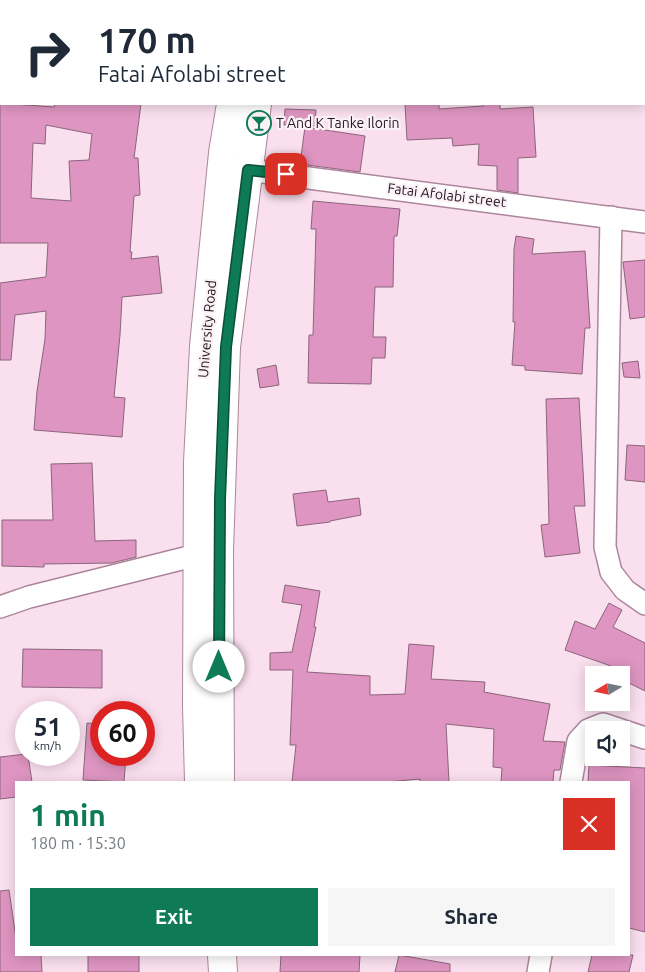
<!DOCTYPE html>
<meta charset="utf-8">
<style>
:root{--surface:#fff;--page:#f6f6f7;--text:#1f2937;--muted:#747a83;--accent:#0e7b56}
body{margin:0;font-family:Ubuntu,sans-serif;background:var(--page);color:var(--text);height:100vh;display:flex;flex-direction:column;font-size:19px;white-space:nowrap}
*{box-sizing:border-box;margin:0}
p{font-size:16px;color:var(--muted)}
.icon{flex:none;width:28px;height:28px;fill:none;stroke:currentColor;stroke-width:2;stroke-linecap:round;stroke-linejoin:round}
.map{position:relative;flex:1;overflow:hidden}
.sheet{position:absolute;left:15px;top:781px;width:615px;height:175px;display:flex;flex-direction:column;background:var(--surface);border-radius:0px;box-shadow:0 2px 12px #0003}
.sheet>*{flex:none}
.hud{position:absolute;left:0px;top:0px;width:645px;height:105px;box-shadow:0 2px 12px #0003;background:#fff;color:var(--text);overflow:hidden}
.needle{width:32px;rotate:260deg}
.controls{position:absolute;left:585px;top:666px;display:grid;gap:10px}
.controls a{display:grid;place-items:center;width:45px;height:45px;border-radius:0px;background:var(--surface);box-shadow:0 2px 12px #0003;font-size:25px}
.speed{position:absolute;left:15px;top:701px;display:flex;gap:10px;font-size:25px;font-weight:700;text-align:center}
.speed>*{display:grid;place-content:center;width:65px;height:65px;border-radius:50%;background:var(--surface);box-shadow:0 2px 12px #0003;line-height:1}
.speed small{font-size:12px;font-weight:400}
.speed .limit{border:8px solid #d22;background:#fff;color:#111}
.pin{position:absolute;display:grid;place-items:center;width:42px;height:42px;color:#fff;margin:-21px;border-radius:10px;box-shadow:0 2px 8px #0006}
.me{position:absolute;width:55px;margin:-28px;rotate:0deg;stroke-linejoin:round;filter:drop-shadow(0 0 4px #0008)}
.turn{display:flex;align-items:center;gap:18px;height:105px;padding:0 15px;font-size:22px}
.turn .icon{width:65px;height:65px;stroke-width:2.5}
.turn b{display:block;font-size:35px;line-height:42px}
.round{display:grid;place-items:center;flex:none;width:52px;height:52px;border-radius:0px;background:var(--page)}
.headline{display:flex;align-items:center;justify-content:space-between;height:85px;padding:0 15px}
h1{font-size:30px;font-weight:700;line-height:38px;color:var(--accent)}
.button{display:flex;gap:10px;margin-top:auto;padding:10px 15px}
.button a{flex:1;height:58px;border-radius:0px;background:var(--accent);color:#fff;font-size:20px;font-weight:700;line-height:58px;text-align:center}
.button a+a{background:var(--page);color:var(--text)}
.map>svg:first-child{display:block}
</style>
<div class="map">
<svg width="645" height="972" viewBox="0 0 645 972">
<rect width="100%" height="100%" fill="#fadfee"/>
<g fill="#de95c1" stroke="#8b657b" fill-rule="evenodd">
<path d="M 0,103 L 54,107 L 55,104 L 141,104 L 134,158 L 138,158 L 140,195 L 134,196 L 130,252 L 132,252 L 131,259 L 158,256 L 162,293 L 122,297 L 120,335 L 114,397 L 125,398 L 122,437 L 34,430 L 37,391 L 45,339 L 46,311 L 15,315 L 11,360 L 0,360 L 0,283 L 46,277 L 48,243 L 0,243 ZM 46,125 L 92,134 L 89,160 L 69,161 L 71,201 L 31,198 L 33,143 L 45,144 Z"/>
<path d="M 405,104 L 439,104 L 439,109 L 483,106 L 483,104 L 500,104 L 500,109 L 533,107 L 536,157 L 518,158 L 518,193 L 497,190 L 497,166 L 478,165 L 479,144 L 453,146 L 452,138 L 407,140 Z"/>
<path d="M 285,109 L 316,110 L 315,126 L 284,125 Z"/>
<path d="M 305,127 L 365,136 L 360,172 L 300,164 Z"/>
<path d="M 313,201 L 400,209 L 397,236 L 394,236 L 393,287 L 375,287 L 373,337 L 386,337 L 385,358 L 372,358 L 371,384 L 308,383 L 309,335 L 313,335 L 316,229 L 311,229 Z"/>
<path d="M 516,236 L 534,239 L 532,254 L 585,251 L 590,328 L 585,328 L 582,374 L 525,370 L 525,366 L 512,365 L 515,322 L 513,322 L 514,249 Z"/>
<path d="M 645,260 L 645,317 L 630,319 L 623,262 Z"/>
<path d="M 638,361 L 640,378 L 624,377 L 622,363 Z"/>
<path d="M 276,365 L 279,385 L 260,388 L 257,369 Z"/>
<path d="M 579,398 L 585,506 L 574,506 L 580,553 L 545,557 L 541,525 L 549,524 L 546,399 Z"/>
<path d="M 627,445 L 645,446 L 645,482 L 625,480 Z"/>
<path d="M 92,463 L 95,541 L 136,540 L 136,557 L 112,563 L 44,564 L 44,567 L 2,566 L 2,520 L 53,520 L 51,464 Z"/>
<path d="M 326,490 L 328,502 L 359,498 L 361,515 L 330,521 L 330,522 L 297,526 L 293,494 Z"/>
<path d="M 285,585 L 320,591 L 314,627 L 316,627 L 307,672 L 370,676 L 370,695 L 405,694 L 409,644 L 434,646 L 431,679 L 485,682 L 484,692 L 550,704 L 543,741 L 565,742 L 560,770 L 554,770 L 553,782 L 501,782 L 502,768 L 493,767 L 494,729 L 446,724 L 449,782 L 420,782 L 420,779 L 387,782 L 292,782 L 296,745 L 290,745 L 293,670 L 270,670 L 270,653 L 292,652 L 302,605 L 282,602 Z"/>
<path d="M 609,603 L 622,610 L 613,627 L 645,643 L 645,691 L 621,679 L 621,675 L 612,675 L 608,673 L 611,666 L 565,650 L 575,621 L 595,629 Z"/>
<path d="M 23,649 L 102,650 L 102,688 L 22,687 Z"/>
<path d="M 87,723 L 101,724 L 101,755 L 126,755 L 124,782 L 83,780 Z"/>
<path d="M 26,754 L 28,755 L 32,782 L 16,782 L 16,797 L 0,799 L 0,757 Z"/>
<path d="M 589,765 L 645,768 L 645,932 L 629,928 L 629,782 L 588,782 Z"/>
<path d="M 9,890 L 16,938 L 16,955 L 41,955 L 42,972 L 0,972 L 0,891 Z"/>
<rect x="88" y="955" width="51" height="17"/>
<path d="M 281,955 L 360,955 L 359,972 L 280,972 Z"/>
<path d="M 399,955 L 450,964 L 450,972 L 395,972 Z"/>
<path d="M 592,955 L 633,955 L 629,972 L 588,972 Z"/>
</g>
<g fill="none" stroke-linecap="round" stroke-linejoin="round">
<defs>
<g id="street">
<path d="M 248,170 L 645,222"/>
<path d="M 611,217 L 605,547 L 611,572 L 625,590 L 645,604"/>
<path d="M 0,607 L 29,597 L 197,555 L 213,552"/>
<path d="M 571,782 L 578,741 L 588,730 L 603,724 L 645,738"/>
<path d="M 538,972 L 541,955"/>
</g>
<g id="primary">
<path d="M 248,1 L 249,0"/>
<path d="M 273,1 L 273,0"/>
<path d="M 199,782 L 197,706 L 198,462 L 204,346 L 223,153 L 231,104"/>
<path d="M 220,782 L 219,551 L 226,347 L 257,104"/>
<path d="M 222,955 L 223,972"/>
</g>
</defs>
<use href="#street" stroke="#ad869c" stroke-width="24"/>
<use href="#primary" stroke="#ad869c" stroke-width="30"/>
<use href="#street" stroke="#fff" stroke-width="21"/>
<use href="#primary" stroke="#fff" stroke-width="28"/>
</g>
<g fill="none" stroke-linecap="round" stroke-linejoin="round">
<defs>
<path id="route" d="M 219,667 L 220,499 L 226,347 L 248,170 L 286,174"/>
</defs>
<use href="#route" stroke="#095038" stroke-width="12"/>
<use href="#route" stroke="#0e7b56" stroke-width="9"/>
</g>
<defs>
<symbol id="bar-ring" viewBox="-11 -11 22 22"><circle r="9.5" fill="#fbf2f7" stroke="#0e7b56" stroke-width="1.5"/><path d="M-6-5H6L.8 .8V4.5H3.5V6h-7V4.5H-.8V.8Z" fill="#0e7b56"/></symbol>
</defs>
<g fill-rule="evenodd">
<use href="#bar-ring" x="245" y="109" width="28" height="28"/>
</g>
<g text-anchor="middle" dominant-baseline="central" stroke-width="4.5" stroke-linejoin="round" paint-order="stroke">
<g font-size="14" fill="#25161f" stroke="#fbf2f7" text-anchor="start">
<text x="276" y="123">T And K Tanke Ilorin</text>
</g>
<g font-size="14" fill="#25161f" stroke="#fbf2f7">
<text transform="translate(447 195) rotate(7)">Fatai Afolabi street</text>
<text transform="translate(207 329) rotate(-85)">University Road</text>
</g>
</g>
</svg>
<div class="controls">
<a><svg class="needle" viewBox="-14 -14 28 28"><path d="M0-13l5 13h-10z" fill="#e53935"/><path d="M0 13l5-13h-10z" fill="#747a83"/></svg></a>
<a><svg class="icon" aria-label="sound" viewBox="0 0 24 24"><path d="M4 9h4l5-4v14l-5-4H4zM17 9q2 3 0 6"/></svg></a>
</div>
<div class="speed"><div>51<small>km/h</small></div><div class="limit">60</div></div>
<div class="pin" style="left:286px;top:174px;background:#d93025"><svg class="icon" aria-label="arrive" viewBox="0 0 24 24"><path d="M6 21V4h12l-3 4 3 4H6"/></svg></div>
<svg class="me" style="left:219px;top:667px" viewBox="-20 -20 40 40"><circle r="19" fill="#fff"/><path d="M0-13L10 11 0 6-10 11z" fill="#0e7b56"/></svg>
<div class="hud">
<div class="turn"><svg class="icon" aria-label="right" viewBox="0 0 24 24"><path d="M7 20v-9h11M14 6l5 5-5 5"/></svg><div><b>170 m</b>Fatai Afolabi street</div></div>
</div>
<section class="sheet">
<div class="headline"><div><h1>1 min</h1><p>180 m · 15:30</p></div><a class="round" style="background:#d93025;color:#fff"><svg class="icon" aria-label="close" viewBox="0 0 24 24"><path d="M6 6l12 12M18 6L6 18"/></svg></a></div>
<div class="button"><a>Exit</a><a>Share</a></div>
</section>
</div>
